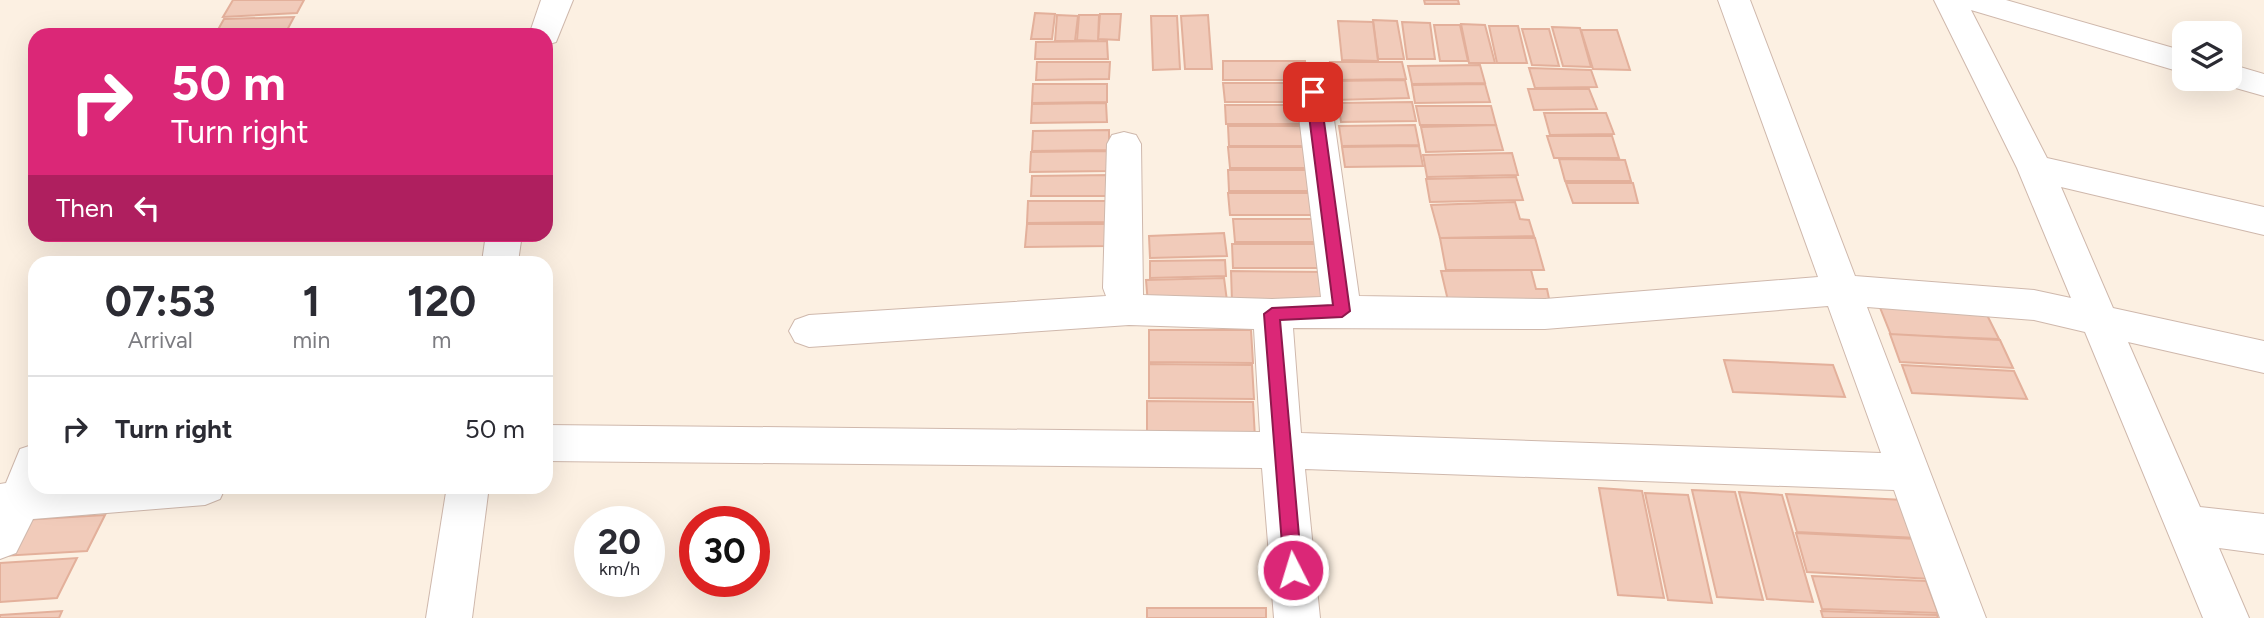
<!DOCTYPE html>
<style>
:root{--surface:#fff;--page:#f7f7f7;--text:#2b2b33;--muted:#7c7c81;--line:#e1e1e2}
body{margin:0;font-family:Figtree,sans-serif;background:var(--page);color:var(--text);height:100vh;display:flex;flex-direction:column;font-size:26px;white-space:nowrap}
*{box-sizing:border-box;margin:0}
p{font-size:23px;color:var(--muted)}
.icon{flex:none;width:38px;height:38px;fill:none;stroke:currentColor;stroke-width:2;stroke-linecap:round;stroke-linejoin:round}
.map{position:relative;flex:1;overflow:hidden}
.sheet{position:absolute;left:28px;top:256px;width:525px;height:238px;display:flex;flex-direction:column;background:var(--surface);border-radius:21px;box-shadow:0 7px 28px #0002}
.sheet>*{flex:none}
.top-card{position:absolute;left:28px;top:28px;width:525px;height:214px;border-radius:21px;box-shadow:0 7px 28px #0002;background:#db2777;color:#fff;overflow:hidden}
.controls{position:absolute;left:2172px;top:21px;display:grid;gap:14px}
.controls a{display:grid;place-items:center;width:70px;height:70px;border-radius:14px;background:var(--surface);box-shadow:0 7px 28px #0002;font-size:35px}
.speed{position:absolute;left:574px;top:506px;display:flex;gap:14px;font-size:35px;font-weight:700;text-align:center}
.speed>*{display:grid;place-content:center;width:91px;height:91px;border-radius:50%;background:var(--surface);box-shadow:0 7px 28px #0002;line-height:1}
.speed small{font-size:18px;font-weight:400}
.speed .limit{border:10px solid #d22;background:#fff;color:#111}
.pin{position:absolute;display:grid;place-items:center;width:60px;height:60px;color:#fff;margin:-30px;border-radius:14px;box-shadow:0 4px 10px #0006}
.me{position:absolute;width:77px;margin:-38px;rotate:355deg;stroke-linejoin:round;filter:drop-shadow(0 0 5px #0008)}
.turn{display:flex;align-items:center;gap:24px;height:147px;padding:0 28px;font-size:32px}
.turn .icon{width:91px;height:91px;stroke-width:2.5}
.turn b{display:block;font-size:49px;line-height:60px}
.then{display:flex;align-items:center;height:66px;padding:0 28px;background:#0003;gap:14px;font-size:26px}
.eta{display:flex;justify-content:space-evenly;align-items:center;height:119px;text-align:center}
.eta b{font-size:42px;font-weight:700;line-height:49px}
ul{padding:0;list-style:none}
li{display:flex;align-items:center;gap:21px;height:105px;padding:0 28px;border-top:2px solid var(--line)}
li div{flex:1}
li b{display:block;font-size:26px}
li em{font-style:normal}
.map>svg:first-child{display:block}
</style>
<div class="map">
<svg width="2264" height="618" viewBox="0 0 2264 618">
<rect width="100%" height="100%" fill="#fcf0e2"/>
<g fill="#f1cbba" stroke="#e3b09b" stroke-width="2">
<path d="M 233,0 L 304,0 L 297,13 L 223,17 Z"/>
<path d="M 1424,0 L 1458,0 L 1459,4 L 1425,4 Z"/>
<path d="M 1035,13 L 1055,14 L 1052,39 L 1031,39 Z"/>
<path d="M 1100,14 L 1121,14 L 1119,40 L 1098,39 Z"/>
<path d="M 1057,15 L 1078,16 L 1075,41 L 1055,41 Z"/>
<path d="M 1079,15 L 1099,15 L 1098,41 L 1077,40 Z"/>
<path d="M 1208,15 L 1212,69 L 1185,69 L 1181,16 Z"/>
<path d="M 1151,16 L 1177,16 L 1180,69 L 1153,70 Z"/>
<path d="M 294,17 L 285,34 L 215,35 L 224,19 Z"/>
<path d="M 1373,20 L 1397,21 L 1404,59 L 1378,59 Z"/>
<path d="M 1338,21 L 1373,22 L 1378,61 L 1342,60 Z"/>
<path d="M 1402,22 L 1430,23 L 1435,59 L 1407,59 Z"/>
<path d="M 1461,24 L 1485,25 L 1495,63 L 1469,63 Z"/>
<path d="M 1434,25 L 1460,25 L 1468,61 L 1440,61 Z"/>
<path d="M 1489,26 L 1518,26 L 1527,63 L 1497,63 Z"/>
<path d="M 1552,27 L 1580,28 L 1591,67 L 1563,66 Z"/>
<path d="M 1522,29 L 1549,29 L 1559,66 L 1532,65 Z"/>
<path d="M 1581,30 L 1617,30 L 1630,70 L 1593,69 Z"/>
<path d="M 1107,41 L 1108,59 L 1035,59 L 1036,42 Z"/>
<path d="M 1223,61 L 1305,61 L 1307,80 L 1223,80 Z"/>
<path d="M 1037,62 L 1110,62 L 1109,79 L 1036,80 Z"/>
<path d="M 1330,62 L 1402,62 L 1406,79 L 1333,80 Z"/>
<path d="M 1480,65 L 1485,83 L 1412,84 L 1408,66 Z"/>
<path d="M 1529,68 L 1591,70 L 1597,87 L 1535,88 Z"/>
<path d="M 1405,80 L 1409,98 L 1335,100 L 1332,81 Z"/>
<path d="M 1223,83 L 1307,83 L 1310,102 L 1225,102 Z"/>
<path d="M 1033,84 L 1107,84 L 1107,102 L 1032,103 Z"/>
<path d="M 1485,84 L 1490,102 L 1415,103 L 1412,85 Z"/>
<path d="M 1528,89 L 1589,89 L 1597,109 L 1534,110 Z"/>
<path d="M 1412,102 L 1416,121 L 1341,122 L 1338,103 Z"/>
<path d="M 1106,103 L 1107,122 L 1031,123 L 1032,104 Z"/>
<path d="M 1225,105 L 1310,105 L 1312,124 L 1226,124 Z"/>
<path d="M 1416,106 L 1491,106 L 1496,125 L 1420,125 Z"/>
<path d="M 1544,113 L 1606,113 L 1614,134 L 1550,135 Z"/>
<path d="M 1415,125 L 1419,145 L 1342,146 L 1339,126 Z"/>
<path d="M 1496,125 L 1503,150 L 1426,152 L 1421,127 Z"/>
<path d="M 1228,126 L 1314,126 L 1316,146 L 1229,146 Z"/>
<path d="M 1109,130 L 1109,150 L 1032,151 L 1033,131 Z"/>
<path d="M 1547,136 L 1612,136 L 1619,158 L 1554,158 Z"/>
<path d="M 1419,146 L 1423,166 L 1345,167 L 1342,147 Z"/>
<path d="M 1228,147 L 1316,147 L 1318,168 L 1230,168 Z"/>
<path d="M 1109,151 L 1109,171 L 1030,172 L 1031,152 Z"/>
<path d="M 1512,153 L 1518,175 L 1427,177 L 1423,155 Z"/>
<path d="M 1559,159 L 1625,160 L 1631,181 L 1565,181 Z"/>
<path d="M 1228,170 L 1317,170 L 1320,191 L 1229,191 Z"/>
<path d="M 1111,175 L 1111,196 L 1031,196 L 1032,176 Z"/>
<path d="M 1516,177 L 1523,200 L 1430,202 L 1426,179 Z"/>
<path d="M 1566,183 L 1633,183 L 1638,203 L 1573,203 Z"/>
<path d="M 1228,193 L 1319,193 L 1322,215 L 1230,215 Z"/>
<path d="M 1028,201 L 1108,201 L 1108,222 L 1027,223 Z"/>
<path d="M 1515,202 L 1520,219 L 1529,220 L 1534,236 L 1440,238 L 1431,205 Z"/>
<path d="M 1233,219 L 1325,219 L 1328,242 L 1235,242 Z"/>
<path d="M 1027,224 L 1108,224 L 1108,246 L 1025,247 Z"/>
<path d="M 1224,233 L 1227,256 L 1150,258 L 1149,236 Z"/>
<path d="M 1440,238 L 1535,238 L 1544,270 L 1446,270 Z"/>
<path d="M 1232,244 L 1326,244 L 1329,268 L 1233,268 Z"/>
<path d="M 1225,260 L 1226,276 L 1150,278 L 1150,261 Z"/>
<path d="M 1531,270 L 1536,289 L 1547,289 L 1551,308 L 1450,309 L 1441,271 Z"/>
<path d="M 1231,271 L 1328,272 L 1332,303 L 1232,302 Z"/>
<path d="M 1224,278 L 1227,301 L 1148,304 L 1146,280 Z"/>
<path d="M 1879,305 L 1984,309 L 1999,339 L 1891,335 Z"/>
<path d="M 1149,330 L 1251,330 L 1253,363 L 1149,362 Z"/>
<path d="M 1890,334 L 2000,340 L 2013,368 L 1900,362 Z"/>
<path d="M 1724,360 L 1833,365 L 1845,397 L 1733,392 Z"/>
<path d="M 1149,364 L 1252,365 L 1254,399 L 1149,398 Z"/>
<path d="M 1902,365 L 2014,371 L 2027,399 L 1912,393 Z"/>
<path d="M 1147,401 L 1253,402 L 1255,438 L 1147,437 Z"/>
<path d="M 1599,488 L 1642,491 L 1664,598 L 1618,595 Z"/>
<path d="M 1692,490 L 1735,492 L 1763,600 L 1717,597 Z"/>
<path d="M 1739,492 L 1782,495 L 1813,602 L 1767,599 Z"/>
<path d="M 1645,493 L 1688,495 L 1712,603 L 1668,600 Z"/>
<path d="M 1786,494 L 1904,500 L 1918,538 L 1797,532 Z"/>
<path d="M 105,515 L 87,551 L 2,556 L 22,520 Z"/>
<path d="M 1796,533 L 1917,539 L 1931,579 L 1807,572 Z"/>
<path d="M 77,558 L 57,598 L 0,602 L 0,563 Z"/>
<path d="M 1812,576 L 1926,581 L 1938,613 L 1822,609 Z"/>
<rect x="1147" y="608" width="119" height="10"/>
<path d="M 62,611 L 59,618 L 0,618 L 0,615 Z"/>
<path d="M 1821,611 L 1937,615 L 1938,618 L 1823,618 Z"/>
</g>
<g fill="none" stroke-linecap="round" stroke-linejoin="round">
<defs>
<g id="minor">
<path d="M 541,0 L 573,0 L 556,42 L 546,45 L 546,35 L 529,35 Z"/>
<path d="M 1718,0 L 1750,0 L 1855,276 L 2034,290 L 2071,298 L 2017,168 L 1934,0 L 2006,0 L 2184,51 L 2184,73 L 1971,10 L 2047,158 L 2264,207 L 2264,235 L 2061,187 L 2113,308 L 2264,341 L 2264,373 L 2128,342 L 2200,507 L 2264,514 L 2264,554 L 2219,548 L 2249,618 L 2203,618 L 2085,332 L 2034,320 L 1867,307 L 1986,618 L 1940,618 L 1894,490 L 1305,469 L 1320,618 L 1274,618 L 1262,468 L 546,461 L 546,425 L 1260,432 L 1254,329 L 1129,325 L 809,347 L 795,342 L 789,331 L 795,320 L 809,315 L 1106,296 L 1103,288 L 1107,144 L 1112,135 L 1124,132 L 1136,135 L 1141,144 L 1143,295 L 1272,299 L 1321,297 L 1296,92 L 1301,84 L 1313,81 L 1325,84 L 1330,92 L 1359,296 L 1545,299 L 1818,277 ZM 1828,306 L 1881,453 L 1301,433 L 1293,328 L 1545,329 Z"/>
<path d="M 2230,64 L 2264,74 L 2264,96 L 2218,83 L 2216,79 L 2230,79 Z"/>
<path d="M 486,234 L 522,234 L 518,262 L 482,262 Z"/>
<path d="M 35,444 L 35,486 L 226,486 L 220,499 L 205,505 L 33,519 L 16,553 L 0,559 L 0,484 L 6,483 L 20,449 Z"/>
<path d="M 447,486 L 489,486 L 472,618 L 426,618 Z"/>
</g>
</defs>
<use href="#minor" stroke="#cfb8ac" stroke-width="2"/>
<use href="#minor" fill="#fff" fill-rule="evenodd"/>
</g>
<path fill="#db2777" stroke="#8e194d" stroke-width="2" d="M 1313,87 L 1320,92 L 1350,311 L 1342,317 L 1280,320 L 1302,570 L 1299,576 L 1293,578 L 1286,576 L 1284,570 L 1264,314 L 1272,308 L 1333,305 L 1306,92 Z"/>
</svg>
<div class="controls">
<a><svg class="icon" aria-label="layers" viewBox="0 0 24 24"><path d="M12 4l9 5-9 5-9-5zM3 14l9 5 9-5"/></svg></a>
</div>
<div class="speed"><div>20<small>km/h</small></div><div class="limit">30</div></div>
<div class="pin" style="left:1313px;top:92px;background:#d93025"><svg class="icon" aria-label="arrive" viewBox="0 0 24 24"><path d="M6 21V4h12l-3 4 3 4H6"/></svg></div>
<svg class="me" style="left:1293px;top:570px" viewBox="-20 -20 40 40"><circle r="17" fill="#db2777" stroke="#fff" stroke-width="3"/><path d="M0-11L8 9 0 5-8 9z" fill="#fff"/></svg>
<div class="top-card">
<div class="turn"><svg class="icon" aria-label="right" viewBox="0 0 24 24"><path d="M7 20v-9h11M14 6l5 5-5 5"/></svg><div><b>50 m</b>Turn right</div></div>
<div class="then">Then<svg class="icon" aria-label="left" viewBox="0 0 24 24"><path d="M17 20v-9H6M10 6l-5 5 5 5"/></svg></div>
</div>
<section class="sheet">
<div class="eta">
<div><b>07:53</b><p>Arrival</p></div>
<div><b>1</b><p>min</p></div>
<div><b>120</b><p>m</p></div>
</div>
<ul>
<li><svg class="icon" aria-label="right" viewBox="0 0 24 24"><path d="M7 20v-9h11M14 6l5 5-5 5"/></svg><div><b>Turn right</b></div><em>50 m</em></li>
</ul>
</section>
</div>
